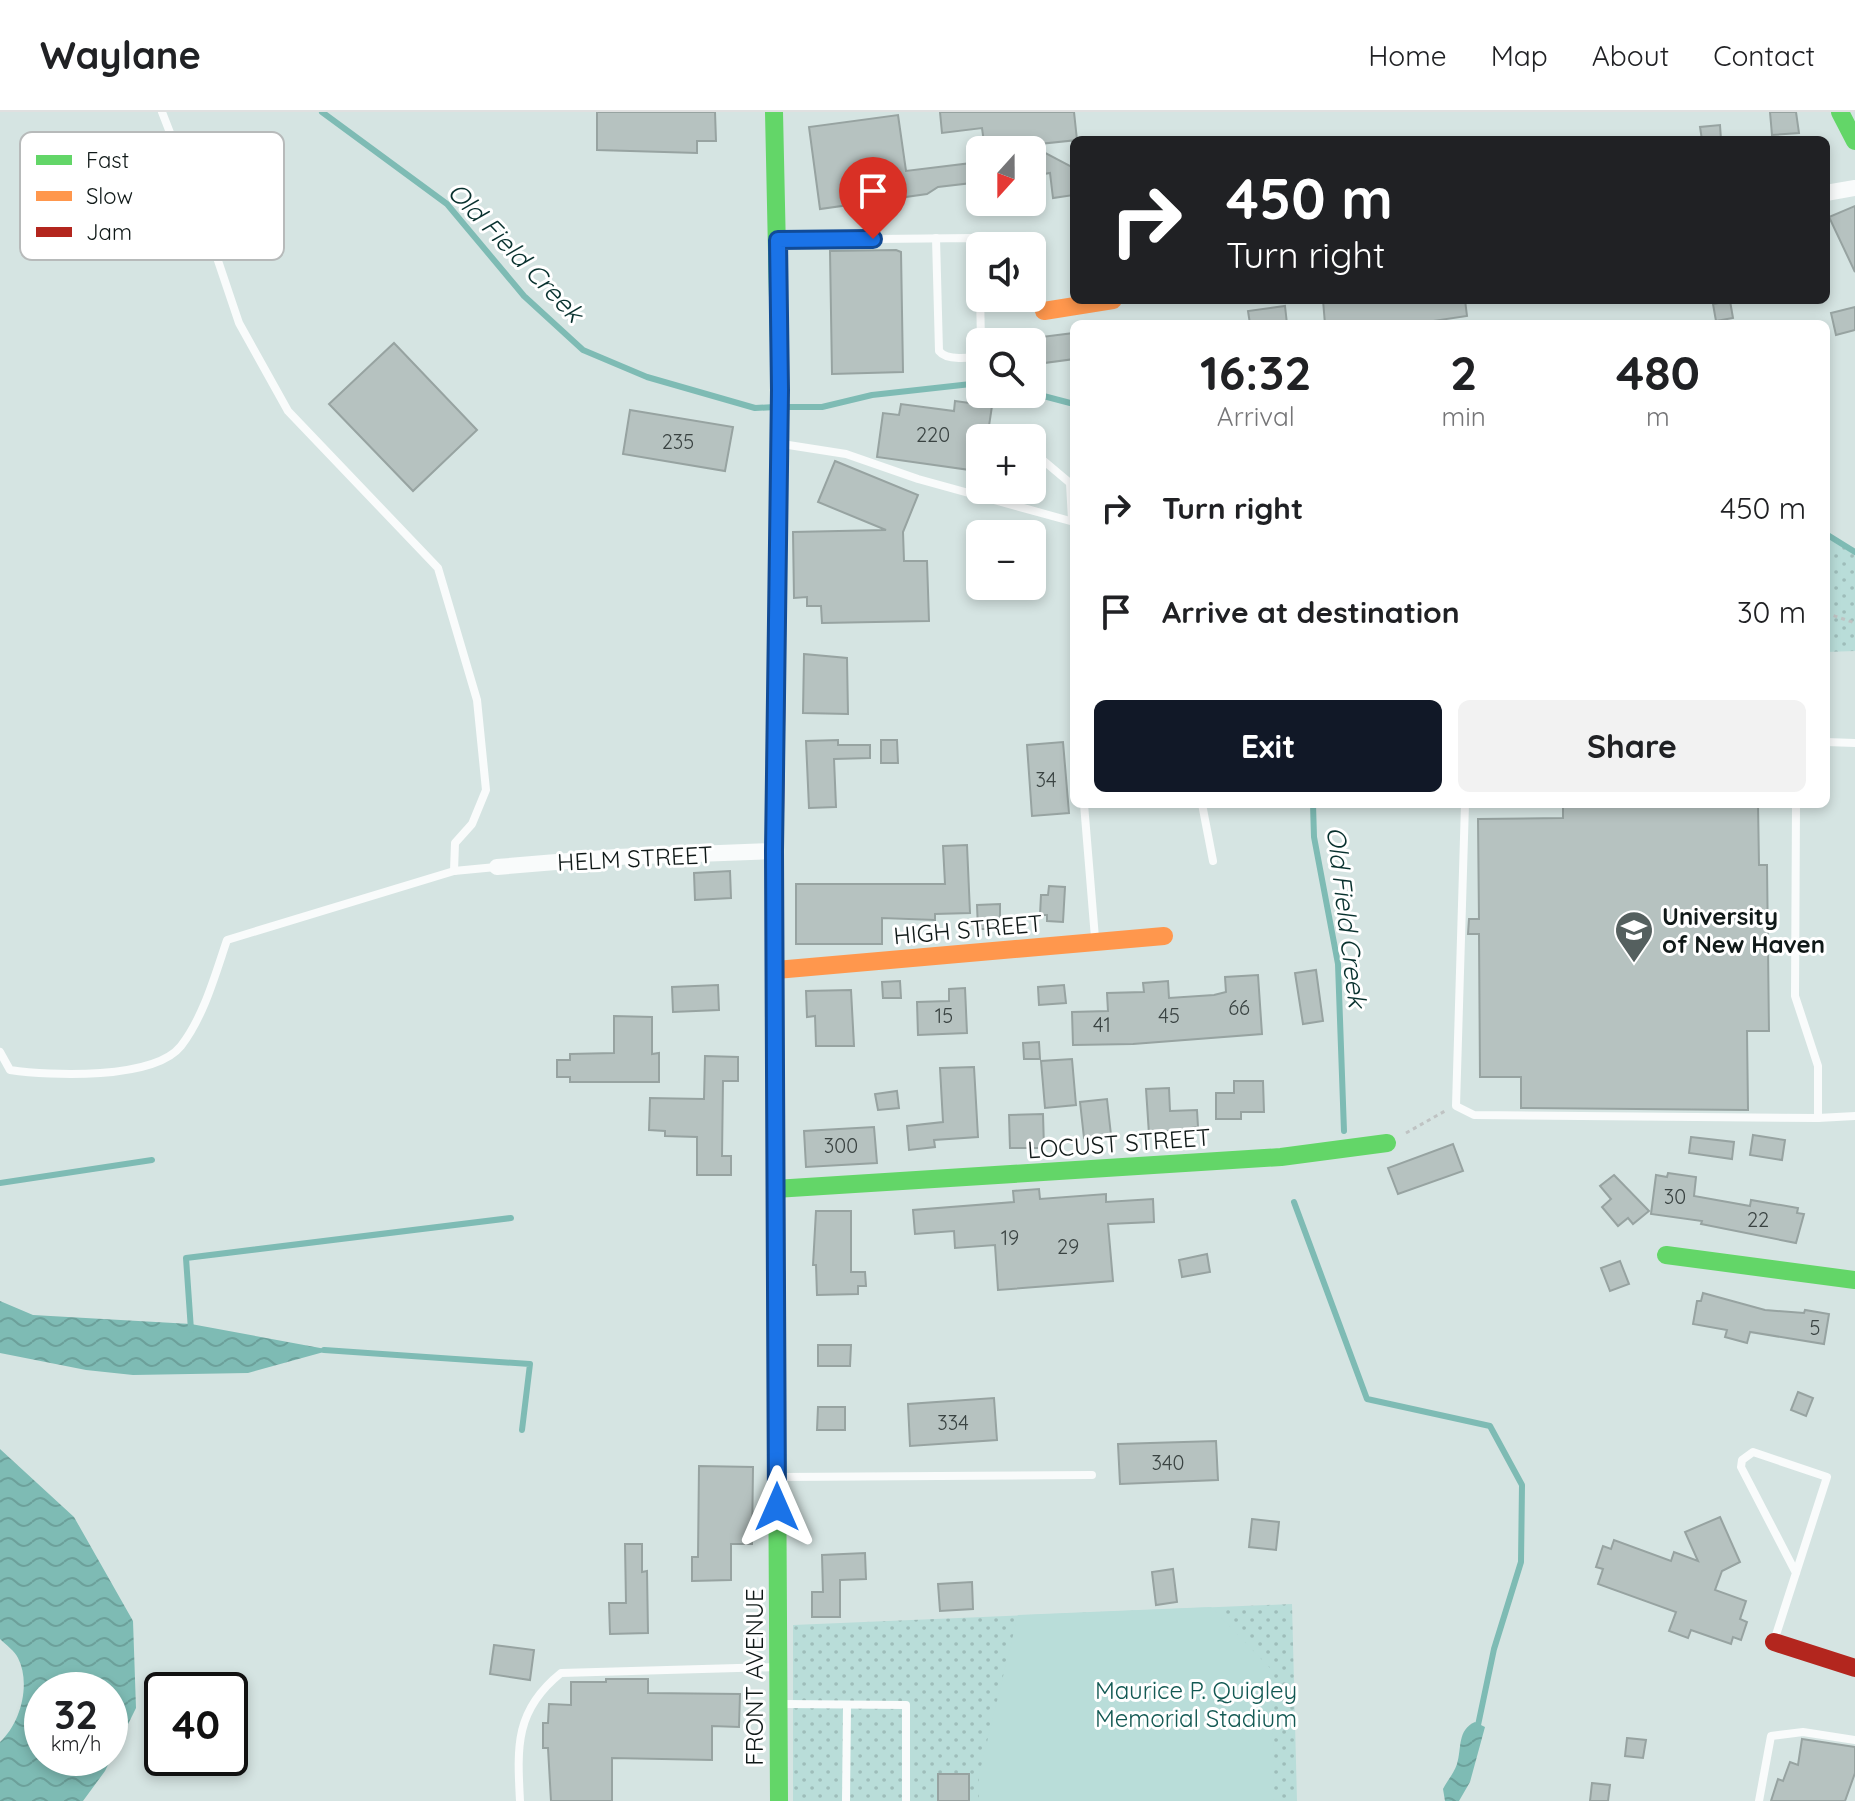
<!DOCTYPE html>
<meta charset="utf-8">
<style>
:root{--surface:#fff;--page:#f2f2f2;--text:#202124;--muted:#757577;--line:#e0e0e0;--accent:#111827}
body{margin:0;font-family:Quicksand,sans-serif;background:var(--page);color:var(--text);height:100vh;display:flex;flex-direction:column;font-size:30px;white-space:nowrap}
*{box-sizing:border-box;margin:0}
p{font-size:26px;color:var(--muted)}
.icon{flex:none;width:44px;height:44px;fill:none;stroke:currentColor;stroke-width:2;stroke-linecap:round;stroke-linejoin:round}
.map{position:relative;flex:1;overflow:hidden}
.side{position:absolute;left:1070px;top:208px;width:760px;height:488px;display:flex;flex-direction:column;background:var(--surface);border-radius:12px;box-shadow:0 4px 12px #0003}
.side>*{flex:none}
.hud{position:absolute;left:1070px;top:24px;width:760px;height:168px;border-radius:12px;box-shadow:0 4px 12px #0003;background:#202124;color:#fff;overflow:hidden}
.needle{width:52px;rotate:201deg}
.controls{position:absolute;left:966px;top:24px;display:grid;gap:16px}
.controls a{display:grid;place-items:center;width:80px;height:80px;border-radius:12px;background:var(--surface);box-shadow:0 4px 12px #0003;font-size:40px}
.speed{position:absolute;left:24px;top:1560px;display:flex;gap:16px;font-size:40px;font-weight:700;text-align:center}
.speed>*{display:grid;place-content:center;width:104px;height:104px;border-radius:50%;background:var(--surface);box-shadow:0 4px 12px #0003;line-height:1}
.speed small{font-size:20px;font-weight:400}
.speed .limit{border:4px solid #111;border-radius:12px;background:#fff;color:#111}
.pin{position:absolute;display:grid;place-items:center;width:68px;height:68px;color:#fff;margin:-82px -34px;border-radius:50% 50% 50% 0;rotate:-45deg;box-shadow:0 0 8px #0007}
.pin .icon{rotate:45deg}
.me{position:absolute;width:88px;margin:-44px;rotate:0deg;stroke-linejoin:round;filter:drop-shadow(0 0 6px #0008)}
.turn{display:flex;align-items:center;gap:28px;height:168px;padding:0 24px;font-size:36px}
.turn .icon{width:104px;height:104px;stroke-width:2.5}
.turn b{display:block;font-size:56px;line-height:68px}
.eta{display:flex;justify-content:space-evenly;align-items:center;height:136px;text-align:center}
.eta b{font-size:48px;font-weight:800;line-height:56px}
.primary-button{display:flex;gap:16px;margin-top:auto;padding:16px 24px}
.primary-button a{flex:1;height:92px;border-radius:12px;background:var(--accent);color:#fff;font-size:32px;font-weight:800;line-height:92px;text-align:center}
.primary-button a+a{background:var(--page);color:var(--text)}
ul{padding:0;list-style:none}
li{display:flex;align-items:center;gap:24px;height:104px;padding:0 24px}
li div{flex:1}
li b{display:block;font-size:30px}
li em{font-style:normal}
header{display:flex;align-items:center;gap:48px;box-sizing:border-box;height:112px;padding:0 40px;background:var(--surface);border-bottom:2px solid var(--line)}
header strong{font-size:38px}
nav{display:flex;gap:44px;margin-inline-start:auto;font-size:28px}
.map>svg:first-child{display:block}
</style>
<header>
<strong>Waylane</strong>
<nav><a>Home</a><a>Map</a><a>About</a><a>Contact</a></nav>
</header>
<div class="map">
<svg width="1855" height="1689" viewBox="0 0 1855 1689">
<defs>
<pattern id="grass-dots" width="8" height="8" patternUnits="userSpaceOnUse" patternTransform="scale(2)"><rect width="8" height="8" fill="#b9ddd9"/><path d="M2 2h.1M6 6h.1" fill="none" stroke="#9ebdba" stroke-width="1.8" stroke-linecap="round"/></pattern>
<pattern id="water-waves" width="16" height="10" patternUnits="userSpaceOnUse" patternTransform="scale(2)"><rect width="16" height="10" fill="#7ebbb4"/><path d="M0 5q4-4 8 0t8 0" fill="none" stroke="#6ca09a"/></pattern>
</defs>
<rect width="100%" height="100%" fill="#d5e4e2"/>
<g fill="url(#grass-dots)">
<path d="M 1826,422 L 1855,440 L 1855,539 L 1826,540 Z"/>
<path d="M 1292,1492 L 1297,1689 L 793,1689 L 793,1513 Z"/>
</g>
<path fill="#b9ddd9" d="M 1211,1495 L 1272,1558 L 1274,1689 L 979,1689 L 979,1663 L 1018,1503 Z"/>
<g fill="url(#water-waves)" fill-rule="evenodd">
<path d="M 0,1189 L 33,1203 L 191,1212 L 331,1238 L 248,1261 L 133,1263 L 86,1258 L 0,1241 Z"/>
<path d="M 0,1337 L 74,1405 L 133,1509 L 136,1596 L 105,1659 L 83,1689 L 0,1689 L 0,1630 C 21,1611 31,1571 18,1546 C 15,1539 6,1533 0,1527 ZM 42,1578 L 110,1578 L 110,1646 L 42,1646 Z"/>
<path d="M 1475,1610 L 1485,1615 L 1470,1670 L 1459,1689 L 1445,1689 L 1443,1677 C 1447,1669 1454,1661 1457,1652 C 1462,1636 1457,1618 1475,1610 Z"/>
</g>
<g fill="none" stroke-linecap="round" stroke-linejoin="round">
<g stroke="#7ebbb4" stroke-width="6">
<path d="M 322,0 L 447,92 L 524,184 L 583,238 L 647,265 L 755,296 L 775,295"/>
<path d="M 1032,281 L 1074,292"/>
<path d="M 786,295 L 822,295 L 872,283 L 980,271"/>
<path d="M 1826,422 L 1855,440"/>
<path d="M 1313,692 L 1314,725 L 1338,852 L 1344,1019"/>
<path d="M 0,1071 L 152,1048"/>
<path d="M 1294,1090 L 1367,1287 L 1490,1314 L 1522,1373 L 1521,1450 L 1494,1537 L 1477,1618"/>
<path d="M 191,1218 L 186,1146 L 511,1106"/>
<path d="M 324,1238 L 530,1252 L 522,1318"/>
</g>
</g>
<g fill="#b6c2c0" stroke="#97a3a1" stroke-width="2">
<path d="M 597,0 L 715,0 L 716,29 L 697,29 L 697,41 L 597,38 Z"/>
<path d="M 940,0 L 1074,0 L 1077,28 L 1030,33 L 1074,56 L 1074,83 L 1053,86 L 1050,61 L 1032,64 L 1032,38 L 985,38 L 982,16 L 942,21 Z"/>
<path d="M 1770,0 L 1796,0 L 1799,21 L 1772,23 Z"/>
<path d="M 898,3 L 906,59 L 980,50 L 980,70 L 938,75 L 927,82 L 820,97 L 809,15 Z"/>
<path d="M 1720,13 L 1721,28 L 1702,28 L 1700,15 Z"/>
<path d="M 1855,94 L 1855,160 L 1829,105 Z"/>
<path d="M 896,138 L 901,140 L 903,260 L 832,262 L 830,139 Z"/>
<path d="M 1323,188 L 1465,188 L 1467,204 L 1433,209 L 1434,212 L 1325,212 Z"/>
<path d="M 1730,189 L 1733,206 L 1716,209 L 1713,192 Z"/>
<path d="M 1285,194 L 1287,212 L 1250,212 L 1248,199 Z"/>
<path d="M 1855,195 L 1855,218 L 1836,223 L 1831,201 Z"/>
<path d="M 1074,221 L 1074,247 L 1044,251 L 1041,225 Z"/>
<path d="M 394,231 L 477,318 L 413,379 L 329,292 Z"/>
<path d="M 955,289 L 992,294 L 989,314 L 976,313 L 970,358 L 877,345 L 883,301 L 899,303 L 901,292 L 954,299 Z"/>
<path d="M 630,298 L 733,315 L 725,359 L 623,342 Z"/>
<path d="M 835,349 L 918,383 L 903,420 L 904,449 L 927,449 L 929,509 L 822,511 L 821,494 L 807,494 L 807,485 L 794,486 L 793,420 L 886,418 L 818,390 Z"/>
<path d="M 804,542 L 847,546 L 848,602 L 803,601 Z"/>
<path d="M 838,628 L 838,633 L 870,633 L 870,646 L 834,647 L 836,695 L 809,696 L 806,629 Z"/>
<path d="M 881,628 L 897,628 L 898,651 L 881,651 Z"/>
<path d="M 1063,630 L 1069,701 L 1032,704 L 1027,633 Z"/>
<path d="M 1563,692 L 1758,692 L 1759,753 L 1767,753 L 1769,919 L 1747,919 L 1748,998 L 1521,996 L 1521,965 L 1480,965 L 1479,822 L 1468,822 L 1469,807 L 1479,807 L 1478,707 L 1563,706 Z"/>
<path d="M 967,733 L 970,801 L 935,802 L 935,808 L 882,806 L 882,832 L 796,832 L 796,772 L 945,772 L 943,734 Z"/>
<path d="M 730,759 L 731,786 L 695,788 L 694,761 Z"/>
<path d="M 1049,774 L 1065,775 L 1063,810 L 1047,809 L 1047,803 L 1040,803 L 1041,783 L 1048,783 Z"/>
<path d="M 1000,792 L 1000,817 L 978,817 L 977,793 Z"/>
<path d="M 1316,858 L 1323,909 L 1303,912 L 1295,861 Z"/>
<path d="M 1258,863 L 1262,922 L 1133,932 L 1073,933 L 1072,900 L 1108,899 L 1107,881 L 1144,880 L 1143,871 L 1168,869 L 1169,886 L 1214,883 L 1226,880 L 1225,865 Z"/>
<path d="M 900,869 L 901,886 L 883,886 L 882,870 Z"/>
<path d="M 718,873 L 719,898 L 673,900 L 672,875 Z"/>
<path d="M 1064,873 L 1066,891 L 1039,893 L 1038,875 Z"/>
<path d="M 965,876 L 967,921 L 918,923 L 917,890 L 949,889 L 949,877 Z"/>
<path d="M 851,878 L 854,934 L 816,934 L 815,904 L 807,905 L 806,879 Z"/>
<path d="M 614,904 L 652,905 L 652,942 L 659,941 L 659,970 L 570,970 L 570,965 L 557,965 L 557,948 L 570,948 L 570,942 L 614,941 Z"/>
<path d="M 1039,930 L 1040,947 L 1024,947 L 1023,931 Z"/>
<path d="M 705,944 L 738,945 L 738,969 L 723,969 L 722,1044 L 731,1044 L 731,1063 L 697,1063 L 697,1025 L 665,1024 L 665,1019 L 649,1018 L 650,986 L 704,987 Z"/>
<path d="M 1072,947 L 1076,993 L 1045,996 L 1041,949 Z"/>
<path d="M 974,955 L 978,1025 L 934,1028 L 935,1035 L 909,1038 L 907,1014 L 943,1010 L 940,956 Z"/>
<path d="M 1234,969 L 1263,969 L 1264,1000 L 1241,1000 L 1241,1007 L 1216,1007 L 1216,981 L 1234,981 Z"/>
<path d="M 1169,976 L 1170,999 L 1197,998 L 1198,1015 L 1149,1022 L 1146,977 Z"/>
<path d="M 897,979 L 899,996 L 878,998 L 875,982 Z"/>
<path d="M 1107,987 L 1111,1023 L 1084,1026 L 1080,990 Z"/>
<path d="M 1043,1002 L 1044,1036 L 1010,1036 L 1009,1003 Z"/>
<path d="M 874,1015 L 877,1051 L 806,1055 L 804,1019 Z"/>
<path d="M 1753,1023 L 1785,1028 L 1782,1048 L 1750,1043 Z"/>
<path d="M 1691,1025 L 1734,1030 L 1732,1047 L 1689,1041 Z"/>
<path d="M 1453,1032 L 1463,1059 L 1398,1082 L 1388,1056 Z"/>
<path d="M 1668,1061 L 1696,1065 L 1694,1084 L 1750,1094 L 1751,1088 L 1798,1096 L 1797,1101 L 1804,1102 L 1796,1131 L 1701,1112 L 1702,1109 L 1651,1102 L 1656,1063 L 1667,1065 Z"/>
<path d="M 1614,1063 L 1649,1099 L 1633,1112 L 1628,1106 L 1618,1114 L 1602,1095 L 1611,1087 L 1600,1074 Z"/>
<path d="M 1039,1077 L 1040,1087 L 1106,1082 L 1106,1090 L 1153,1087 L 1154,1110 L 1108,1112 L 1113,1169 L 998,1178 L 995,1133 L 955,1136 L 954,1119 L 915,1122 L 913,1098 L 1014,1090 L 1013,1079 Z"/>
<path d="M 816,1099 L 851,1099 L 851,1160 L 865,1160 L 866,1174 L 858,1174 L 858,1182 L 817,1183 L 816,1153 L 813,1153 Z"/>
<path d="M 1207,1142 L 1210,1160 L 1182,1165 L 1179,1148 Z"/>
<path d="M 1620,1149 L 1629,1172 L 1610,1179 L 1601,1156 Z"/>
<path d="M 1703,1181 L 1765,1198 L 1804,1201 L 1805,1198 L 1829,1202 L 1824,1232 L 1750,1220 L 1747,1231 L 1725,1225 L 1727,1218 L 1693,1212 L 1697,1189 L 1701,1189 Z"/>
<path d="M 818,1233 L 851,1233 L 850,1254 L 818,1254 Z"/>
<path d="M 1798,1280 L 1813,1286 L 1806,1304 L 1791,1298 Z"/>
<path d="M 994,1286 L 997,1328 L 910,1334 L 908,1292 Z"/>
<path d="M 818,1295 L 845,1295 L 845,1318 L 817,1318 Z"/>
<path d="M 1216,1329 L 1218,1368 L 1120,1372 L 1118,1332 Z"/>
<path d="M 699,1354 L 753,1355 L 752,1432 L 731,1432 L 731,1468 L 692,1469 L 692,1445 L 698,1445 Z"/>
<path d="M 1720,1405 L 1740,1450 L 1722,1459 L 1715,1478 L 1746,1489 L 1740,1507 L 1747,1510 L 1741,1528 L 1733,1525 L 1731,1532 L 1691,1518 L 1688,1526 L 1669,1519 L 1676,1500 L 1598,1472 L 1603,1457 L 1596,1455 L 1603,1434 L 1611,1437 L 1614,1428 L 1671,1449 L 1674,1440 L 1698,1449 L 1685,1420 Z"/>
<path d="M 1252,1407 L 1279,1410 L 1276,1438 L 1249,1435 Z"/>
<path d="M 625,1432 L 642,1432 L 642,1460 L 647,1459 L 648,1521 L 610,1522 L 609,1491 L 626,1491 Z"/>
<path d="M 865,1441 L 866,1467 L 840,1468 L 840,1505 L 812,1505 L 812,1480 L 823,1480 L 822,1443 Z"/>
<path d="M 1173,1457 L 1177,1490 L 1156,1493 L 1152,1460 Z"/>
<path d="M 972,1470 L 973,1497 L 940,1499 L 938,1472 Z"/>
<path d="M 494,1533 L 534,1538 L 530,1568 L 490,1562 Z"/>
<path d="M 606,1567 L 648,1567 L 648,1581 L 740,1582 L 739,1615 L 712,1614 L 712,1648 L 612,1646 L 612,1689 L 551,1689 L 548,1636 L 543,1636 L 543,1611 L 548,1611 L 549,1592 L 571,1593 L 571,1570 L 606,1570 Z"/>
<path d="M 1627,1626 L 1646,1628 L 1643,1646 L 1625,1644 Z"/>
<path d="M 1802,1627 L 1855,1635 L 1855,1661 L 1845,1689 L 1771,1689 L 1778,1667 L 1783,1669 L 1790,1650 L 1798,1653 Z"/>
<rect x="938" y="1662" width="31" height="27"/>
<path d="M 1592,1671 L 1610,1673 L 1608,1689 L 1590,1689 Z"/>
</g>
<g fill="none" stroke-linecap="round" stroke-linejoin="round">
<g stroke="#bfc3c3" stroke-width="3" stroke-dasharray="4 4" stroke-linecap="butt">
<path d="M 1826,501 L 1855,511"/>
<path d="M 1406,1021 L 1445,999"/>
</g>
<g stroke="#f9fbfb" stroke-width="8">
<path d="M 162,0 L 207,116 L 239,211 L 288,299 L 438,456 L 477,588 L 486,678 L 472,712 L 455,731 L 454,759"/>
<path d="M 936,126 L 939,239 C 946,248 971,248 980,241"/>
<path d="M 778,128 L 974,126 L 979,132 L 981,230"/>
<path d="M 782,332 L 846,342 L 918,367 L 1074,410"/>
<path d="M 1032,339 L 1070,371 L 1072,408"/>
<path d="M 1826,630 L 1855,631"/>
<path d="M 1084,692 L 1095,826"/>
<path d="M 1202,692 L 1213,749"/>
<path d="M 1465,692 L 1456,994 L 1474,1003 L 1818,1006"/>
<path d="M 1796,692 L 1795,884 L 1818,954 L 1818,1006 L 1855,1004"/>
<path d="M 0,940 L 10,958 C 50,964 154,968 181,934 C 204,904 215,863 227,828 L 454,759 L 496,755"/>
<path d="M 781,1365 L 1092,1363"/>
<path d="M 1774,1529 L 1827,1365 L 1753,1340 L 1742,1348 L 1741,1355 L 1796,1461"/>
<path d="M 783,1592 L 906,1593 L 906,1689"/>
<path d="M 520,1689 C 517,1634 515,1598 561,1561 L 777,1555"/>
<path d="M 846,1689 L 847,1593"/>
<path d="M 1759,1689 L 1771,1624 L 1803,1620 L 1855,1628"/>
</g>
<g stroke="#f9fbfb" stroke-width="16">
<path d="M 1826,81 L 1855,76"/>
<path d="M 497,755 L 616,745 L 774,739"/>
</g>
<g stroke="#63d668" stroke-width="18">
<path d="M 774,0 L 780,278 L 777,528"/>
<path d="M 1840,0 L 1855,29"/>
<path d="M 774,789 L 779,1689"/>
<path d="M 775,1077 L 1281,1045 L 1387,1031"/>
<path d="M 1666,1143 L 1855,1168"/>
</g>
<g stroke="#ff974d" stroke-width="18">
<path d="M 1044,199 L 1113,188"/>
<path d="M 776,858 L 1164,824"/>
</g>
<g stroke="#b3261e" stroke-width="18">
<path d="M 774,789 L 777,528"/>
<path d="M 1774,1530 L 1855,1556"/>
</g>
</g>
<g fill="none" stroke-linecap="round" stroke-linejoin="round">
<defs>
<path id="route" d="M 777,1395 L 774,739 L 780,278 L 778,128 L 873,127"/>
</defs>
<use href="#route" stroke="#114b97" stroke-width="20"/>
<use href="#route" stroke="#1a73e8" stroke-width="14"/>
</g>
<defs>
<symbol id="university-pin" viewBox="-11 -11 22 30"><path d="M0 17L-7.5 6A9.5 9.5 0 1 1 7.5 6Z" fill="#55605f" stroke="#fff"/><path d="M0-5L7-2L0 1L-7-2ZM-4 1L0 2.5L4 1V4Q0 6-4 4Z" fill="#fff"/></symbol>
</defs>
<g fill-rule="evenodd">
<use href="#university-pin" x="1612" y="796" width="44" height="60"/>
</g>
<g text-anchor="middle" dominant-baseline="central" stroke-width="6" stroke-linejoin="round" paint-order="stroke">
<g font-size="20" fill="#3a4342">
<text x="933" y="322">220</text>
<text x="678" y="329">235</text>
<text x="1046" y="667">34</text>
<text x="1239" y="895">66</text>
<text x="944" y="903">15</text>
<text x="1169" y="903">45</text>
<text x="1102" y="912">41</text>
<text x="841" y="1033">300</text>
<text x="1675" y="1084">30</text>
<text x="1758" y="1107">22</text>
<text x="1010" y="1125">19</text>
<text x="1068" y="1134">29</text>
<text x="1815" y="1215">5</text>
<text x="953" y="1310">334</text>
<text x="1168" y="1350">340</text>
</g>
<g font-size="24" fill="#101918" stroke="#fff">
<text transform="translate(635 746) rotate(-3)">HELM STREET</text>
<text transform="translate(968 817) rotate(-5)">HIGH STREET</text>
<text transform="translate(1119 1031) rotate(-4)">LOCUST STREET</text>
<text transform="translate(754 1565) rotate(-90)">FRONT AVENUE</text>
</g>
<g font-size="24" font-weight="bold" fill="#101918" stroke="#fff" text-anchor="start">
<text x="1662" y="804">University<tspan x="1662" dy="28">of New Haven</tspan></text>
</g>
<g font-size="24" fill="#135953" stroke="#fff">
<text x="1196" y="1578">Maurice P. Quigley<tspan x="1196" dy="28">Memorial Stadium</tspan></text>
</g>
<g font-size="26" font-style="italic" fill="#08312e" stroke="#fff">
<text transform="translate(516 140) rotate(46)">Old Field Creek</text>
<text transform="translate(1347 805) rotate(83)">Old Field Creek</text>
</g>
</g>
<rect x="20" y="20" width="264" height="128" rx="12" fill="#fff" stroke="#b7baba" stroke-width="2"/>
<rect x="36" y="43" width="36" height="10" fill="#63d668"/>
<rect x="36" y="79" width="36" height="10" fill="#ff974d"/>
<rect x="36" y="115" width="36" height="10" fill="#b3261e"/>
<g font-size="22" fill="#101918">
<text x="86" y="56">Fast</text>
<text x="86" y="92">Slow</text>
<text x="86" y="128">Jam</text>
</g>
</svg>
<div class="controls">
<a><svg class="needle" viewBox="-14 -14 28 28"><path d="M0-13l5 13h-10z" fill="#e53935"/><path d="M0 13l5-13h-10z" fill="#757577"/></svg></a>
<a><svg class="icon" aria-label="sound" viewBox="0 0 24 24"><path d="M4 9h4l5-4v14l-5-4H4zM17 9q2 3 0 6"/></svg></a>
<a><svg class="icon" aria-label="search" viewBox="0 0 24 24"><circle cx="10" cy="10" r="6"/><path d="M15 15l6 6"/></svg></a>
<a>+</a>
<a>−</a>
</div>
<div class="speed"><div>32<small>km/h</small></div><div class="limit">40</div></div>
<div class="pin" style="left:873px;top:127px;background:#d93025"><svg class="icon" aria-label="arrive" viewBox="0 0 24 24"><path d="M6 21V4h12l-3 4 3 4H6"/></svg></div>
<svg class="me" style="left:777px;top:1395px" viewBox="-20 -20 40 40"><path d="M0-17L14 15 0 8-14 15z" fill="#1a73e8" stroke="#fff" stroke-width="4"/></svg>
<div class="hud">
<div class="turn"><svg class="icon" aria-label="right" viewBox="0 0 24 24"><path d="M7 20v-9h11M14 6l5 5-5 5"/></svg><div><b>450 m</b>Turn right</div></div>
</div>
<section class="side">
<div class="eta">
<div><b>16:32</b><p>Arrival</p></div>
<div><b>2</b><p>min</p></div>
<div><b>480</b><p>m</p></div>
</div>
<ul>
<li><svg class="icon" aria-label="right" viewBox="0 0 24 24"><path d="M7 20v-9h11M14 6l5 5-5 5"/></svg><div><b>Turn right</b></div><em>450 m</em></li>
<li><svg class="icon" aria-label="arrive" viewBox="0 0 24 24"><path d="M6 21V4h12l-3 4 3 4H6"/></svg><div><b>Arrive at destination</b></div><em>30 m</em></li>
</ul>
<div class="primary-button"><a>Exit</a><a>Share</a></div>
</section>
</div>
